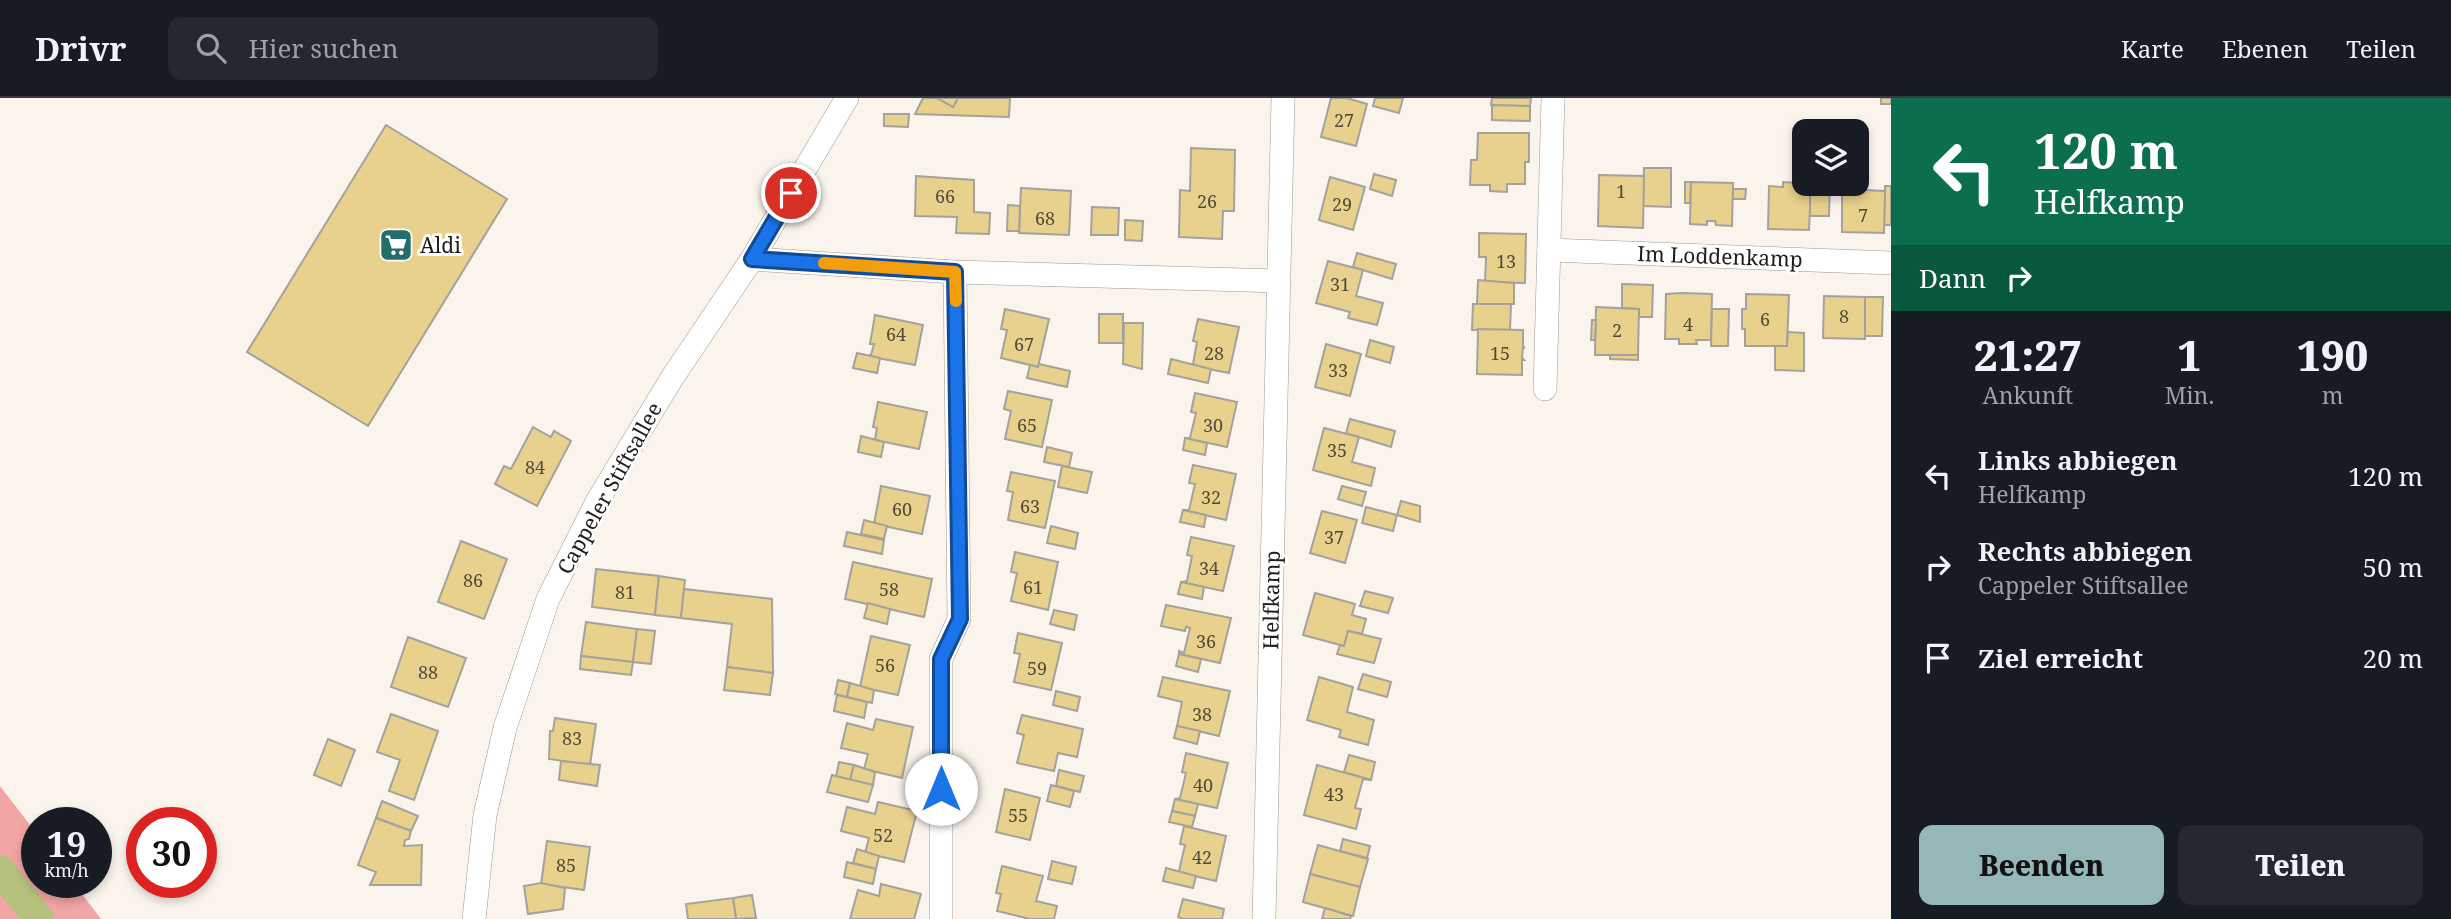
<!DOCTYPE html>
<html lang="de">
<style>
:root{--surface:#171b24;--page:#242831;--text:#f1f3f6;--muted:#9ea1a6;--line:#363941;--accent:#95b7b7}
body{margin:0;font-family:"Noto Serif",serif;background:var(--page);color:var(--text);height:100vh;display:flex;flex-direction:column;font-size:26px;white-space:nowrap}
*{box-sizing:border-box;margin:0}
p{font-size:23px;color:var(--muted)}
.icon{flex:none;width:38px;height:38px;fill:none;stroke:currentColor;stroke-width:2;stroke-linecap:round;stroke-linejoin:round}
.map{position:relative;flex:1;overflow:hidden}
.drawer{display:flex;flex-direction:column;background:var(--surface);width:560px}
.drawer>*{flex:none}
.guide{background:#0b6e4f;color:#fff;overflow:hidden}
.controls{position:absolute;left:1792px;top:21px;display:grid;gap:14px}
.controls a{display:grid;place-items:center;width:77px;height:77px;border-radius:14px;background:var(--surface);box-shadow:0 4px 10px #0003;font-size:35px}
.speed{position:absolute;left:21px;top:709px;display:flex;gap:14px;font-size:35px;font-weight:700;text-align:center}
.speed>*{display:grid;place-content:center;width:91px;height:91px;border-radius:50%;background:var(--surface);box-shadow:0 4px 10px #0003;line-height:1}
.speed small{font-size:18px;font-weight:400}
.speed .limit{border:10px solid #d22;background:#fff;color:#111}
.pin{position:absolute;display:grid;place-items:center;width:60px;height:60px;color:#fff;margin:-30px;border:4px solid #fff;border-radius:50%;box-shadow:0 2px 7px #0007}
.me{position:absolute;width:77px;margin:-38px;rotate:0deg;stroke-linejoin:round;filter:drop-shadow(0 0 5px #0008)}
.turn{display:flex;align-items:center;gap:24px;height:147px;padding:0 28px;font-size:32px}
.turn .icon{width:91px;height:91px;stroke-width:2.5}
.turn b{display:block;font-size:49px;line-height:60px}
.then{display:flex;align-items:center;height:66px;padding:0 28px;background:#0003;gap:14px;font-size:26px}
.eta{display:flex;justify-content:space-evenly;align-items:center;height:119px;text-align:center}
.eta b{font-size:42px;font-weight:800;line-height:49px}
.action{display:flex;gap:14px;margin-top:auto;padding:14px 28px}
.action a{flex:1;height:80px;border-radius:14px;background:var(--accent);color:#111;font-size:28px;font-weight:800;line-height:80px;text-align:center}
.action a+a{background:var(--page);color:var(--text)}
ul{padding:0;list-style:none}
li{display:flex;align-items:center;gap:21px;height:91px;padding:0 28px}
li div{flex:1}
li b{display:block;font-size:26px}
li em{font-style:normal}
header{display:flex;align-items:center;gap:42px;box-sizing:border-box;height:98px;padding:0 35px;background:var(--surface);border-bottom:2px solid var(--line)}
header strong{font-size:33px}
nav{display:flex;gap:38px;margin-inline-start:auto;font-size:24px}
.search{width:490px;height:63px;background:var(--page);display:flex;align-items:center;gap:18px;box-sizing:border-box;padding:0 24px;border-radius:14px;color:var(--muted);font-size:26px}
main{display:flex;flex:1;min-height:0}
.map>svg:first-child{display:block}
</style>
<header>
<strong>Drivr</strong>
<div class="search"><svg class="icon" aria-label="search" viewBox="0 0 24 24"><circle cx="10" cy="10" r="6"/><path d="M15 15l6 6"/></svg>Hier suchen</div>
<nav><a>Karte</a><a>Ebenen</a><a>Teilen</a></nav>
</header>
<main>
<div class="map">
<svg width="1891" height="821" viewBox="0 0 1891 821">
<rect width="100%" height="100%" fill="#faf4ed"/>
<path fill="#f2a5a5" d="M 0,688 L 37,736 L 37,784 L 73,784 L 101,821 L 0,821 Z"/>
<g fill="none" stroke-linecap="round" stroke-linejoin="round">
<path stroke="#b5c17c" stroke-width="30" d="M 0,772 L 39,821"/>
</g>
<g fill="#e8d18c" stroke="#a4a29b" stroke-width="2">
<path d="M 923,0 L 937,0 L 953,9 L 958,0 L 1010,0 L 1009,19 L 915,16 Z"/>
<path d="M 937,0 L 958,0 L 953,9 Z"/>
<path d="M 1331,0 L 1347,0 L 1367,6 L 1356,48 L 1321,39 Z"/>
<path d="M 1375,0 L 1403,0 L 1399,15 L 1373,8 Z"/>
<path d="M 1492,0 L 1531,0 L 1530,8 L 1491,7 Z"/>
<rect x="1881" y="0" width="10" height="6"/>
<path d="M 1492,7 L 1530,8 L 1530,23 L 1492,22 Z"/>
<path d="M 884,16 L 909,16 L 908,29 L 884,28 Z"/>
<path d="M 386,27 L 507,101 L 368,328 L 247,254 Z"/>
<path d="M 1478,35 L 1529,35 L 1529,64 L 1525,64 L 1525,86 L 1507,86 L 1507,94 L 1490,93 L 1490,87 L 1470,87 L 1471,62 L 1477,62 Z"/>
<path d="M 1191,50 L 1235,52 L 1234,113 L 1223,113 L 1222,141 L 1179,139 L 1180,92 L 1190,93 Z"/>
<path d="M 1644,70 L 1671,70 L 1671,109 L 1643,108 Z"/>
<path d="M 1374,76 L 1396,82 L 1392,98 L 1370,91 Z"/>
<path d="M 1599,77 L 1644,78 L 1643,130 L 1598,128 Z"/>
<path d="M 916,78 L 974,82 L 974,114 L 990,115 L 989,136 L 956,135 L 957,119 L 915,118 Z"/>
<path d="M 1330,79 L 1365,89 L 1353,132 L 1319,122 Z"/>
<path d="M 1685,84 L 1691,84 L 1690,105 L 1685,105 Z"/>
<path d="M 1691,84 L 1733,85 L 1732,128 L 1716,127 L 1715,123 L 1707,123 L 1707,127 L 1690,126 Z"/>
<path d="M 1783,84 L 1797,85 L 1797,89 L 1811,89 L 1809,132 L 1768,131 L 1769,88 L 1783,89 Z"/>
<path d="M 1810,86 L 1830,86 L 1829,118 L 1810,118 Z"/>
<path d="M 1885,88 L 1891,88 L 1891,127 L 1884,127 Z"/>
<path d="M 1021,90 L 1071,93 L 1069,137 L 1019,135 Z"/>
<path d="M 1733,91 L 1746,91 L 1745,101 L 1733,101 Z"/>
<path d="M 1842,91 L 1885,93 L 1884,135 L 1842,134 Z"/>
<path d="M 1008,107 L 1020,108 L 1019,133 L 1007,133 Z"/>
<path d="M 1092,109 L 1119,110 L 1118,137 L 1091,137 Z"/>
<path d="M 1125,122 L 1143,123 L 1142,143 L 1125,142 Z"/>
<path d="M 1479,135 L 1526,136 L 1525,185 L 1485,184 L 1486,159 L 1479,159 Z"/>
<path d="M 1357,155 L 1396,166 L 1392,181 L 1353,169 Z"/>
<path d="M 1328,163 L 1363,172 L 1356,198 L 1383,205 L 1377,227 L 1348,220 L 1350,214 L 1316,205 Z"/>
<path d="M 1478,182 L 1514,185 L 1514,206 L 1477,206 Z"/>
<path d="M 1622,186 L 1653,187 L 1652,219 L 1639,219 L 1639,211 L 1622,210 Z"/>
<path d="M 1682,195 L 1712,196 L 1711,242 L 1696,242 L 1697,246 L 1679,246 L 1679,241 L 1665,241 L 1666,196 Z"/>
<path d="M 1746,196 L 1789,197 L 1787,248 L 1745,248 L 1745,231 L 1742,231 L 1742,211 L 1746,211 Z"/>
<path d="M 1824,198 L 1865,199 L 1865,241 L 1823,240 Z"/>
<path d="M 1865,199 L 1883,199 L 1882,238 L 1865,238 Z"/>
<path d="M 1473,206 L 1511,206 L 1510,232 L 1472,232 Z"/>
<path d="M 1596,209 L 1639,211 L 1638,257 L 1595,257 Z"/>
<path d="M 1005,211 L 1049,221 L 1038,269 L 1001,260 L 1007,232 L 1001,231 Z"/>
<path d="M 1712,211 L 1729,211 L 1728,248 L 1711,248 Z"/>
<rect x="1099" y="216" width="24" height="29"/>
<path d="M 875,217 L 923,227 L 915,267 L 867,258 L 871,257 L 874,246 L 870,246 Z"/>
<path d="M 1198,221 L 1239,229 L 1229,275 L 1188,267 L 1193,266 L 1197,244 L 1193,243 Z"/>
<path d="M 1592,222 L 1596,222 L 1595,242 L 1591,242 Z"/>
<path d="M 1124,225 L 1143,225 L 1142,271 L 1123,266 Z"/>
<path d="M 1478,231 L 1523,232 L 1523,248 L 1525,250 L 1523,249 L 1522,260 L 1524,262 L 1522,262 L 1522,277 L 1477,276 Z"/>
<path d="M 1788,234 L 1804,235 L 1804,273 L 1775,272 L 1775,248 L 1787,248 Z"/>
<path d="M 1370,242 L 1394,249 L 1390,265 L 1366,258 Z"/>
<path d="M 1326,246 L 1361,256 L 1350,298 L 1315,289 Z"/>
<path d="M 857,255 L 880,260 L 877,275 L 853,270 Z"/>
<path d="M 1610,257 L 1638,257 L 1638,262 L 1610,261 Z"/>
<path d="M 1171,261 L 1211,271 L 1208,285 L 1168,276 Z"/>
<path d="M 1039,266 L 1070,273 L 1067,289 L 1027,280 L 1030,267 L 1038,269 Z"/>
<path d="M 1008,293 L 1052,302 L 1042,349 L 1005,341 L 1011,313 L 1004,311 Z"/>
<path d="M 1195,295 L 1237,304 L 1227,349 L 1185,340 L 1190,340 L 1196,315 L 1191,314 Z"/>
<path d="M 878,304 L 927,314 L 919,351 L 870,341 L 875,341 L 877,330 L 873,329 Z"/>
<path d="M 1350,321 L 1395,333 L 1391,349 L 1346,335 Z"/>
<path d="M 533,329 L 551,339 L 554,333 L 571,343 L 537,408 L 495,386 L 504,368 L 511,371 Z"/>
<path d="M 1324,330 L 1359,339 L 1352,364 L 1375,370 L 1371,388 L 1313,372 Z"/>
<path d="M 861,338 L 884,344 L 881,359 L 858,354 Z"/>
<path d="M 1185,340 L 1207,345 L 1205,357 L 1183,352 Z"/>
<path d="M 1047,349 L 1072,355 L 1069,369 L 1044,364 Z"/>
<path d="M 1193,367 L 1236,376 L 1226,422 L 1183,412 L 1189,412 L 1195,386 L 1189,385 Z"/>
<path d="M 1062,368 L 1092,374 L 1087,395 L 1058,389 Z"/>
<path d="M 1011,374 L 1055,383 L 1045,430 L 1008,422 L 1013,394 L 1007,393 Z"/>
<path d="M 881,388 L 930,398 L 922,436 L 874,426 Z"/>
<path d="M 1342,388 L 1366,394 L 1362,408 L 1338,401 Z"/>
<path d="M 1401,403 L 1420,408 L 1420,424 L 1397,417 Z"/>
<path d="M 1366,409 L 1397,417 L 1393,433 L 1362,425 Z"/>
<path d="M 1183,412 L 1206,417 L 1204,429 L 1180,424 Z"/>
<path d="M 1322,413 L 1357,422 L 1345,465 L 1310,455 Z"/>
<path d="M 864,422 L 887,428 L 884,441 L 861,436 Z"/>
<path d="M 1051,428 L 1078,435 L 1075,451 L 1047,445 Z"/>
<path d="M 847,434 L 884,442 L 882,456 L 844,448 Z"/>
<path d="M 1191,439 L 1234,448 L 1223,493 L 1181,484 L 1187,483 L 1192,458 L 1187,457 Z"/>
<path d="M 461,443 L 507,461 L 484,521 L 438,504 Z"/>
<path d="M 1015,454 L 1058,464 L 1048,512 L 1011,503 L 1017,475 L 1011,474 Z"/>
<path d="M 853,464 L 932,481 L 924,519 L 845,501 Z"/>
<path d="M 596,471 L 659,478 L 655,517 L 592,509 Z"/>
<path d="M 659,478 L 685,482 L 681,520 L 655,517 Z"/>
<path d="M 1181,484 L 1204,489 L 1202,501 L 1178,496 Z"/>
<path d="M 684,491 L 772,501 L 773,575 L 727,569 L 732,526 L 681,520 Z"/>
<path d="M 1365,493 L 1393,500 L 1388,515 L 1360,508 Z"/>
<path d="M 1315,495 L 1355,506 L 1352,517 L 1366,521 L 1362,536 L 1348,533 L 1344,548 L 1303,537 Z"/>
<path d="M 868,505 L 890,511 L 887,526 L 864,520 Z"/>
<path d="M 1166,507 L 1231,520 L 1220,565 L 1179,556 L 1179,553 L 1184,555 L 1190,530 L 1186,529 L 1185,533 L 1161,528 Z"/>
<path d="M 1054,512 L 1077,517 L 1074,532 L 1050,526 Z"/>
<path d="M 586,524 L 637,531 L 633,564 L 581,558 Z"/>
<path d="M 637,531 L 655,533 L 651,566 L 633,564 Z"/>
<path d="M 1348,533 L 1381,541 L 1374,565 L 1337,556 L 1340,547 L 1344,548 Z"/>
<path d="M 1018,535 L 1062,545 L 1051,592 L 1014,584 L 1020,556 L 1014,555 Z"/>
<path d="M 871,538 L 910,547 L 898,597 L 860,589 Z"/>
<path d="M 408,539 L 466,560 L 448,609 L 391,589 Z"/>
<path d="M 1179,556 L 1201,561 L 1198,574 L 1176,568 Z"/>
<path d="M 581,558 L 633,564 L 631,577 L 580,571 Z"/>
<path d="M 727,569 L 773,575 L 770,597 L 724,592 Z"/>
<path d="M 1363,576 L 1391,584 L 1387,599 L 1358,591 Z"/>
<path d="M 1163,579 L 1230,593 L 1219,638 L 1177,628 L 1182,604 L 1158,598 Z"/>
<path d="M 1319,579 L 1353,589 L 1347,614 L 1374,622 L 1368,647 L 1339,639 L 1341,632 L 1307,622 Z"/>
<path d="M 838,582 L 850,585 L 847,599 L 835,596 Z"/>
<path d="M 850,585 L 874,592 L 872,605 L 847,599 Z"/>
<path d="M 1056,593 L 1080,599 L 1077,613 L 1053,607 Z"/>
<path d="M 837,597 L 867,604 L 864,620 L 834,613 Z"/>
<path d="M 391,616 L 438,633 L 414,702 L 389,693 L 400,662 L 377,654 Z"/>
<path d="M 1022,617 L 1083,631 L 1077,659 L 1058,655 L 1054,673 L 1017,665 L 1024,637 L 1017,635 Z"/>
<path d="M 555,620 L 596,626 L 590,667 L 549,661 L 550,633 L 553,633 Z"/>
<path d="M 876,621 L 913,629 L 902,680 L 864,671 L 868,656 L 841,650 L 847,625 L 873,632 Z"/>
<path d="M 1177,628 L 1200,633 L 1197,646 L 1174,640 Z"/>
<path d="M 328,641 L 355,652 L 341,688 L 314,677 Z"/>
<path d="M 1186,655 L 1228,665 L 1217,710 L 1175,701 L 1180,700 L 1186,675 L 1182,674 Z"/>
<path d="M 1349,657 L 1375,664 L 1371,682 L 1344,674 Z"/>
<path d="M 561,663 L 600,667 L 597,688 L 559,682 Z"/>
<path d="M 839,664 L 854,667 L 850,682 L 836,679 Z"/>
<path d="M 854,667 L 875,674 L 873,687 L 850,682 Z"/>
<path d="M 1317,667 L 1371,682 L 1363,681 L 1355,710 L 1361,711 L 1356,731 L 1304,717 Z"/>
<path d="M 1059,672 L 1084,678 L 1080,694 L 1056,688 Z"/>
<path d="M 832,677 L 873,687 L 868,704 L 827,694 Z"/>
<path d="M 1051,687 L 1074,693 L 1070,709 L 1047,703 Z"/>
<path d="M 1005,691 L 1040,700 L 1030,742 L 996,734 Z"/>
<path d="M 1175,701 L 1198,706 L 1195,718 L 1172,713 Z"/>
<path d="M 382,703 L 418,718 L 411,733 L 376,720 Z"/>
<path d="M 878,704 L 917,713 L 904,764 L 865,755 L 869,740 L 841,733 L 847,709 L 875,716 Z"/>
<path d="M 1172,713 L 1195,718 L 1192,729 L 1169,724 Z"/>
<path d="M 376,720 L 411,733 L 409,741 L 405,742 L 404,748 L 422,747 L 421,787 L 370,787 L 376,774 L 358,767 Z"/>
<path d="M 1184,728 L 1226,738 L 1216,783 L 1173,773 L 1179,773 L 1185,747 L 1180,746 Z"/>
<path d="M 1343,741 L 1370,748 L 1367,760 L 1340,753 Z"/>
<path d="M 547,743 L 590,749 L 584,792 L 541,786 Z"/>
<path d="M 1318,747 L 1368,761 L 1360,789 L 1310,776 Z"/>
<path d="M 857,751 L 879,758 L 876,771 L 853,765 Z"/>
<path d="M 1052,763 L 1076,769 L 1072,786 L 1048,781 Z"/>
<path d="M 847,764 L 876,771 L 873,786 L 844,779 Z"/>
<path d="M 1002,768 L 1043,778 L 1036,803 L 1057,808 L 1054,821 L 1030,821 L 997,813 L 1001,796 L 996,795 Z"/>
<path d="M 1166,770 L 1196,778 L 1193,790 L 1163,783 Z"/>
<path d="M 1310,776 L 1360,789 L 1353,818 L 1303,804 Z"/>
<path d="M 541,785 L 565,790 L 563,811 L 528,816 L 524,788 Z"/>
<path d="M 881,786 L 921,796 L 914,821 L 850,821 L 858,792 L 879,798 Z"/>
<path d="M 752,797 L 756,820 L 736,821 L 733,800 Z"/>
<path d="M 733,800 L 736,821 L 688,821 L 686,806 Z"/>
<path d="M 1183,801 L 1224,811 L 1222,821 L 1183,821 L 1178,819 Z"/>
<path d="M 1325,810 L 1351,818 L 1350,821 L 1322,821 Z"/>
</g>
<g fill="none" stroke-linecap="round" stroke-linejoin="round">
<defs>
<g id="street">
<path d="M 1549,152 L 1891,165"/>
<path d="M 752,161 L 955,174 L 1278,183"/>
<path d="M 1545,291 L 1553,0"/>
<path d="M 474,821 L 485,717 L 505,630 L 548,501 L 598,402 L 672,280 L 752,161 L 847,0"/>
<path d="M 941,821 L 941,561 L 959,521 L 955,174"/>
<path d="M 1264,821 L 1283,0"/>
</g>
</defs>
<use href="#street" stroke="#9e9892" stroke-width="24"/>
<use href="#street" stroke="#fff" stroke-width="23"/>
</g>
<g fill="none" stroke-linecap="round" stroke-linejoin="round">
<defs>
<path id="route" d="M 791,95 L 752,161 L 955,174 L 960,521 L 941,561 L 941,691"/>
</defs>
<use href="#route" stroke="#114b97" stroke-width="18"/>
<use href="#route" stroke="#1a73e8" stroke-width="12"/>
<path stroke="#f59e0b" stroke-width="12" d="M 824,165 L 955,174 L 956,203"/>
</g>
<defs>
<symbol id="supermarket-square" viewBox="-11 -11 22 22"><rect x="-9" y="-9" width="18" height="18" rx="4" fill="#246e6a" stroke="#fff"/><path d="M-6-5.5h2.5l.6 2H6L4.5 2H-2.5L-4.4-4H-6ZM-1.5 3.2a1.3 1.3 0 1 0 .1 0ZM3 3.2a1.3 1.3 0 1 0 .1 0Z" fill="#fff"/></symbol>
</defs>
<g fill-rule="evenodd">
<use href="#supermarket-square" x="377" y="128" width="38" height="38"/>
</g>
<g text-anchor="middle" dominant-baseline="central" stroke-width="6" stroke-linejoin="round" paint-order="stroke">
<g font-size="18" fill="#524b37">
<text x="1344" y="22">27</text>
<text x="1621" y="93">1</text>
<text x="945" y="98">66</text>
<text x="1207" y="103">26</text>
<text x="1342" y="106">29</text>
<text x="1863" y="117">7</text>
<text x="1045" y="120">68</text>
<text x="1506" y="163">13</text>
<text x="1340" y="186">31</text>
<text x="1844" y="218">8</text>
<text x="1765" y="221">6</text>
<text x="1688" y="226">4</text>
<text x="1617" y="232">2</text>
<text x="896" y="236">64</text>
<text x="1024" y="246">67</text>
<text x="1214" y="255">28</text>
<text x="1500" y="255">15</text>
<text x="1338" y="272">33</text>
<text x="1027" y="327">65</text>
<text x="1213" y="327">30</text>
<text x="1337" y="352">35</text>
<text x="535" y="369">84</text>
<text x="1211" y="399">32</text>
<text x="1030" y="408">63</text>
<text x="902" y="411">60</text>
<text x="1334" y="439">37</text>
<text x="1209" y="470">34</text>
<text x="473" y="482">86</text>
<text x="1033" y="489">61</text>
<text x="889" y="491">58</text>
<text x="625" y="494">81</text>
<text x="1206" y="543">36</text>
<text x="885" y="567">56</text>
<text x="1037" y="570">59</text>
<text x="428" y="574">88</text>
<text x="1202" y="616">38</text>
<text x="572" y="640">83</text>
<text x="1203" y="687">40</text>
<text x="1334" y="696">43</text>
<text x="1018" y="717">55</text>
<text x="883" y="737">52</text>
<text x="1202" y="759">42</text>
<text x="566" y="767">85</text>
</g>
<g font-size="21" fill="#201e1b" stroke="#fff" text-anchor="start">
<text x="420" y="147">Aldi</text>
</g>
<g font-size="21" fill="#201e1b" stroke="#fff">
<text transform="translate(1720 158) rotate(2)">Im Loddenkamp</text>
<text transform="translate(609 390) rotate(-61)">Cappeler Stiftsallee</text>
<text transform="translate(1271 502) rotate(-89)">Helfkamp</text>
</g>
</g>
</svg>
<div class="controls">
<a><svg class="icon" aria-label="layers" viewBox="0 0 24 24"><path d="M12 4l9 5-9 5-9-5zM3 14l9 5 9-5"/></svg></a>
</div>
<div class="speed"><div>19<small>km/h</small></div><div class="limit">30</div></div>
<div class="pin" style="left:791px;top:95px;background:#d93025"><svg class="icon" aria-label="arrive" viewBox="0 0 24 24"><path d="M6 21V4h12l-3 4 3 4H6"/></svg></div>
<svg class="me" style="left:941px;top:691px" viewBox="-20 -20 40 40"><circle r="19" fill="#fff"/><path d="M0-13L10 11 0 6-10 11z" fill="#1a73e8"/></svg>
</div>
<section class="drawer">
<div class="guide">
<div class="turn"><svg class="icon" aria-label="left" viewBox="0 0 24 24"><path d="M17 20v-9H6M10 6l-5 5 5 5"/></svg><div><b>120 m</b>Helfkamp</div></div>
<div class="then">Dann<svg class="icon" aria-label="right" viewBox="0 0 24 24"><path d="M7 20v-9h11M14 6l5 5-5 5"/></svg></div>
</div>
<div class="eta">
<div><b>21:27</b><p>Ankunft</p></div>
<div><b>1</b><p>Min.</p></div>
<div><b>190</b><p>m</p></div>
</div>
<ul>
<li><svg class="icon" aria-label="left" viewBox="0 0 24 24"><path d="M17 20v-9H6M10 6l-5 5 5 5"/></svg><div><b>Links abbiegen</b><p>Helfkamp</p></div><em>120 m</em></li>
<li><svg class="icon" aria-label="right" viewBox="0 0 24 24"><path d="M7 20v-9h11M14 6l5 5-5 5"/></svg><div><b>Rechts abbiegen</b><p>Cappeler Stiftsallee</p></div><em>50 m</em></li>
<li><svg class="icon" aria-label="arrive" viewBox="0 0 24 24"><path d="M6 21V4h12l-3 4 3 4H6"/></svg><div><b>Ziel erreicht</b></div><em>20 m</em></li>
</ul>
<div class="action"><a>Beenden</a><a>Teilen</a></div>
</section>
</main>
